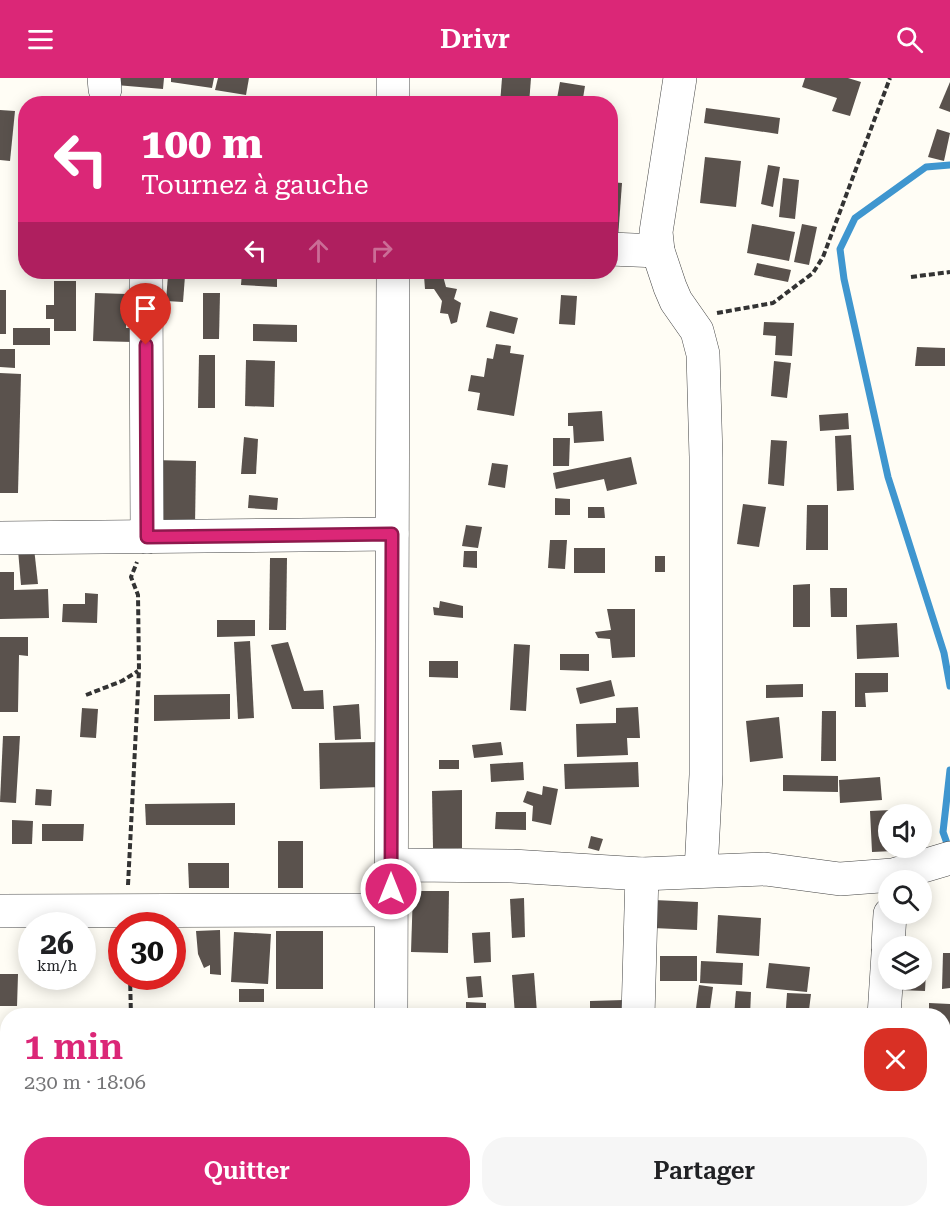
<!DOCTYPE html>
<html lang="fr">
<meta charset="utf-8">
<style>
:root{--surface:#fff;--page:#f6f6f6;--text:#202124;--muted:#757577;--accent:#db2777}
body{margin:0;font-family:"Roboto Serif",serif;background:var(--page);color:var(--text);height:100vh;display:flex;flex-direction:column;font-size:22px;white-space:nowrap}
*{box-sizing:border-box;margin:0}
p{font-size:20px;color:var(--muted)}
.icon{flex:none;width:33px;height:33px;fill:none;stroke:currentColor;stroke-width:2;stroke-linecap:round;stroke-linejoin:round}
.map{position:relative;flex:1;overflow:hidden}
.details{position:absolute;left:0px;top:930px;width:951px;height:210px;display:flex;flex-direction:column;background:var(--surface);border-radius:24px 24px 0 0;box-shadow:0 3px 15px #0003}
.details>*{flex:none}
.banner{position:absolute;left:18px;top:18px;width:600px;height:183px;border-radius:24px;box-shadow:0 3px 15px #0003;background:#db2777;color:#fff;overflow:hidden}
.tools{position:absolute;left:878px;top:726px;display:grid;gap:12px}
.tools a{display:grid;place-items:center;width:54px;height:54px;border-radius:50%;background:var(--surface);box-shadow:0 3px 15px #0003;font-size:30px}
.speed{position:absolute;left:18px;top:834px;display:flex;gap:12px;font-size:30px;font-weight:700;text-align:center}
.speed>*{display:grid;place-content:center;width:78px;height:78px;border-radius:50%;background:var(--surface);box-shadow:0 3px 15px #0003;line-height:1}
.speed small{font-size:15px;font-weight:400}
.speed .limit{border:9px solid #d22;background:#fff;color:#111}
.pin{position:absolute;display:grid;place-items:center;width:51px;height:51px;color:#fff;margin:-62px -26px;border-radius:50% 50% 50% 0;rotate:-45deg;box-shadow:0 0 6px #0007}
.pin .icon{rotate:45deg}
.me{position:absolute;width:66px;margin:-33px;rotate:0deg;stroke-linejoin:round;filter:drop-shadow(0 0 4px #0008)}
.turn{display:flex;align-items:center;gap:21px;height:126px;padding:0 24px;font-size:27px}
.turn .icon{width:78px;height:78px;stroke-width:2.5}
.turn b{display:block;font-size:42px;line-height:51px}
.lanes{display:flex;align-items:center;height:57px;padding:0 24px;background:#0003;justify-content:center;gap:30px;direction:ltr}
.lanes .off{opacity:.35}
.round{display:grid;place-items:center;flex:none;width:63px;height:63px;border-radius:24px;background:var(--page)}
.overview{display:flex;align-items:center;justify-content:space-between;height:102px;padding:0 24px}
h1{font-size:36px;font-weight:600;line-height:45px;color:var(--accent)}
.cta{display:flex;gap:12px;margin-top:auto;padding:12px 24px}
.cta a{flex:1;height:69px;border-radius:24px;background:var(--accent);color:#fff;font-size:24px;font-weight:600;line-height:69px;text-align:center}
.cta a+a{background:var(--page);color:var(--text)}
header{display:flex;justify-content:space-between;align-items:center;height:78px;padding:0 24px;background:var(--accent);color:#fff;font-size:27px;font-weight:600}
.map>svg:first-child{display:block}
</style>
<header><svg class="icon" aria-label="menu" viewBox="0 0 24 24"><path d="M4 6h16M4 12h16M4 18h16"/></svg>Drivr<svg class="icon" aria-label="search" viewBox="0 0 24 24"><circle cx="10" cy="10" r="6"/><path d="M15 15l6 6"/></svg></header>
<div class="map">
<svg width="950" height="1140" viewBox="0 0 950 1140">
<rect width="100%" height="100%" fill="#fffdf5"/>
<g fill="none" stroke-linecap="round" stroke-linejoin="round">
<g stroke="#3f96cf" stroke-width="7">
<path d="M 950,87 L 926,89 L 855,140 L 840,171 L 844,201 L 888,399 L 944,575 L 950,608"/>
<path d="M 949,771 L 943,754 L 950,692"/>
</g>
</g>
<g fill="#5a524d">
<path d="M 117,0 L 164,0 L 163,11 L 116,7 Z"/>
<path d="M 171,0 L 214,0 L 212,10 L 171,4 Z"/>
<path d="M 218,0 L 249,0 L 246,17 L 215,12 Z"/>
<path d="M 502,0 L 531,0 L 529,26 L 500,26 Z"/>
<path d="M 805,0 L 848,0 L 861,4 L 850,38 L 832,33 L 837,20 L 802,9 Z"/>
<path d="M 560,4 L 585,8 L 582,26 L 556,26 Z"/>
<path d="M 950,4 L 950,34 L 939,30 Z"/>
<path d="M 706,30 L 780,40 L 778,56 L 704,45 Z"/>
<path d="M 0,32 L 15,33 L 10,83 L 0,82 Z"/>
<path d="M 937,51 L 950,55 L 944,83 L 928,79 Z"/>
<path d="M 705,79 L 741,83 L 736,129 L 700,125 Z"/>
<path d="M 768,87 L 780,89 L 773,129 L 761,126 Z"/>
<path d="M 783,100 L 799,102 L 795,141 L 779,139 Z"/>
<path d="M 610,104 L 622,105 L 618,160 L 610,159 Z"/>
<path d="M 752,146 L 795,154 L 789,183 L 747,175 Z"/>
<path d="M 802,146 L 817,149 L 809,187 L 794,184 Z"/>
<path d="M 757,185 L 791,192 L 788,204 L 754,197 Z"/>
<path d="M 242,194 L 277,194 L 277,209 L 241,207 Z"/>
<path d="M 168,197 L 185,198 L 183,224 L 166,223 Z"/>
<path d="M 424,198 L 443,198 L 446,209 L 457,211 L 454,221 L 461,225 L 457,244 L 451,246 L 448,236 L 440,235 L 442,223 L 434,211 L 425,211 Z"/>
<path d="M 54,203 L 76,203 L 76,253 L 54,253 L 54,241 L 46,241 L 46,227 L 54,227 Z"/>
<rect x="0" y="212" width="6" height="44"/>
<path d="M 95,215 L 127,216 L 126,250 L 133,250 L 133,264 L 93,263 Z"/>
<path d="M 203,215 L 220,215 L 219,261 L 203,261 Z"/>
<path d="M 561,217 L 577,218 L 575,247 L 559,246 Z"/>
<path d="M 490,233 L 518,240 L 514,256 L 486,249 Z"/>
<path d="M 764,244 L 794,245 L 792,278 L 775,277 L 776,258 L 763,257 Z"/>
<path d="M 253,246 L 297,247 L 297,264 L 253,263 Z"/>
<rect x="13" y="250" width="37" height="17"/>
<path d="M 496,266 L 511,268 L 510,275 L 524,277 L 514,338 L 477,332 L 480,315 L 468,313 L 471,297 L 484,299 L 487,280 L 493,281 Z"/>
<path d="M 917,269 L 945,270 L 945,288 L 915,288 Z"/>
<path d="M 0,271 L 15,271 L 15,290 L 0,289 Z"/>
<path d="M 199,277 L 215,277 L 215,330 L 198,330 Z"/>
<path d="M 246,282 L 275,283 L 274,329 L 245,328 Z"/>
<path d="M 774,283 L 791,285 L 787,320 L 771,318 Z"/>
<path d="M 0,295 L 21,296 L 18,415 L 0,415 Z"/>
<path d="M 602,333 L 604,363 L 574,365 L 573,348 L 568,348 L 568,335 Z"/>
<path d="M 848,335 L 849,351 L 820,353 L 819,337 Z"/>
<path d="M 851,357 L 854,412 L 837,413 L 835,358 Z"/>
<path d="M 244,359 L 258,361 L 256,396 L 241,396 Z"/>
<path d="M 553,360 L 570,360 L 569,388 L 553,388 Z"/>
<path d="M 771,362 L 787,363 L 784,408 L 768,406 Z"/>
<path d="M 631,379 L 637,406 L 607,413 L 604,401 L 556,411 L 553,395 Z"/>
<path d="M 153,382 L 196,383 L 195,447 L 152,446 Z"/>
<path d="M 492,385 L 508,387 L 505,410 L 488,407 Z"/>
<path d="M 249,417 L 278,420 L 277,432 L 248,430 Z"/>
<path d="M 555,420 L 570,421 L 570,437 L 555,437 Z"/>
<path d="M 743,426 L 766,429 L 759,469 L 737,466 Z"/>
<path d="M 807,427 L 828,427 L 828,472 L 806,472 Z"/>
<path d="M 588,429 L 604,429 L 605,440 L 588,440 Z"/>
<path d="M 466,447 L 482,449 L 478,470 L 462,468 Z"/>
<path d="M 550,462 L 567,462 L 565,491 L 548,490 Z"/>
<path d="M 34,470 L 38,506 L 21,507 L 18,472 Z"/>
<rect x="574" y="470" width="31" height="25"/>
<path d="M 464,473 L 477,473 L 477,490 L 463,489 Z"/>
<rect x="655" y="478" width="10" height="16"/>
<path d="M 270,480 L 287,480 L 286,552 L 269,552 Z"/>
<path d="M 0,494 L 14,494 L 14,512 L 48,511 L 49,540 L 0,541 Z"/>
<path d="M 810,506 L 810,549 L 793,549 L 793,507 Z"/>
<path d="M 830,510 L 847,510 L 847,539 L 831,539 Z"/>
<path d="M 85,515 L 98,516 L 97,545 L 62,544 L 63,526 L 85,526 Z"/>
<path d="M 440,523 L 463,528 L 463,540 L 434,537 L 433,529 L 439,530 Z"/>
<path d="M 607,531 L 635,531 L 635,579 L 612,580 L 610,561 L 598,560 L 595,554 L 611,552 Z"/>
<path d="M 217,542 L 255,542 L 255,558 L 217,559 Z"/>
<path d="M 897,545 L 899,579 L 857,581 L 856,547 Z"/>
<path d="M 0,559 L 28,559 L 28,578 L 19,577 L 18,634 L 0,634 Z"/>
<path d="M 250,563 L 254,640 L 238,641 L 234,564 Z"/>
<path d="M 288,564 L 304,613 L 323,612 L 324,631 L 292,631 L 271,567 Z"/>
<path d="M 514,566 L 530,567 L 526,633 L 510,632 Z"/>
<path d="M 560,576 L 589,576 L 589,593 L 560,592 Z"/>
<path d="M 429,583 L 458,583 L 458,600 L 429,599 Z"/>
<path d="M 855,595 L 888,595 L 888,614 L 865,615 L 866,629 L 855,629 Z"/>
<path d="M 611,602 L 615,618 L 580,626 L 576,610 Z"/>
<path d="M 803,606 L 803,619 L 766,620 L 766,607 Z"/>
<path d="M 230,616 L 230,641 L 154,643 L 154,617 Z"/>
<path d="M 359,626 L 361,661 L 335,662 L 333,628 Z"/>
<path d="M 638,629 L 640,660 L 627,660 L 628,677 L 577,679 L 576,646 L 616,645 L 616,630 Z"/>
<path d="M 82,630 L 98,631 L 96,660 L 80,659 Z"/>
<path d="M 822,633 L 836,633 L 836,683 L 821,683 Z"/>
<path d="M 779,639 L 783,680 L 750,684 L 746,643 Z"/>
<path d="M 3,658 L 20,658 L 16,725 L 0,724 Z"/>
<path d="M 380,664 L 381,709 L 320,711 L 319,665 Z"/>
<path d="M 501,664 L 503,677 L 474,680 L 472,667 Z"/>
<rect x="439" y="682" width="20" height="9"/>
<path d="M 523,684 L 524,702 L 491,704 L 490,686 Z"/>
<path d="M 638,684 L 639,709 L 565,711 L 564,686 Z"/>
<path d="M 783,697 L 838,698 L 838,714 L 783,713 Z"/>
<path d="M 880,699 L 882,722 L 840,725 L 839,702 Z"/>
<path d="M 543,708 L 558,711 L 551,747 L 532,743 L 533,728 L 523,724 L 527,713 L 542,717 Z"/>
<path d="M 36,711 L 52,712 L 51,728 L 35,727 Z"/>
<path d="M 462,712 L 462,770 L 433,770 L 432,713 Z"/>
<path d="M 235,725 L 235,747 L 146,747 L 145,726 Z"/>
<path d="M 891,732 L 892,736 L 888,736 L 888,770 L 893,770 L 894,773 L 872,774 L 870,733 Z"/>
<path d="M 496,734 L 526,734 L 526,752 L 495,751 Z"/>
<path d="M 12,742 L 33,743 L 32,766 L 12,766 Z"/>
<path d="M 42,746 L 84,746 L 83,763 L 42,763 Z"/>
<path d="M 591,758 L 603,761 L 599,773 L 588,770 Z"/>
<rect x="278" y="763" width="25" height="47"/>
<path d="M 188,785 L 229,785 L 229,810 L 189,810 Z"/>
<path d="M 413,813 L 449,813 L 448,875 L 411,874 Z"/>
<path d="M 524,820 L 525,859 L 512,860 L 510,821 Z"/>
<path d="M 654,822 L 698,824 L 697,852 L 653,850 Z"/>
<path d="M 718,837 L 761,840 L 759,878 L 716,875 Z"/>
<path d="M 220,852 L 221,897 L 210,896 L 210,887 L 204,890 L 198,876 L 196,853 Z"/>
<rect x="276" y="853" width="47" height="58"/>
<path d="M 234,854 L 271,856 L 268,906 L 231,904 Z"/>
<path d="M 490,854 L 491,884 L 474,885 L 472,855 Z"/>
<path d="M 921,875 L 927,875 L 925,913 L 898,912 L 898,902 L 921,902 Z"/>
<path d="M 943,875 L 950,875 L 950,910 L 942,911 Z"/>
<rect x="660" y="878" width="37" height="25"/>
<path d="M 701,883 L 743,885 L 742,907 L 700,905 Z"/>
<path d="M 769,885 L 810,889 L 807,914 L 766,910 Z"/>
<path d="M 534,895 L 537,935 L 515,937 L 512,897 Z"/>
<path d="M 0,896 L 18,896 L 17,928 L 0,928 Z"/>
<path d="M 481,898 L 483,919 L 468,920 L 466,899 Z"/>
<path d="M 699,907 L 713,909 L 709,938 L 695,938 Z"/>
<rect x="239" y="911" width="25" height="13"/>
<path d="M 736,913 L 751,914 L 750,938 L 734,938 Z"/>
<path d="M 787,915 L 811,916 L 809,932 L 786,930 Z"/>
<path d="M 624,922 L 624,938 L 590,938 L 590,923 Z"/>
<path d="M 466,924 L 486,925 L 486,938 L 466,938 Z"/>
<path d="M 929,925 L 950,926 L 950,975 L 944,974 L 944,938 L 929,938 Z"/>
<path d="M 944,982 L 950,982 L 950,1003 L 944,1004 Z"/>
<path d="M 944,1015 L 948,1015 L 946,1041 L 950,1041 L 950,1075 L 944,1077 Z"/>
<rect x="0" y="1032" width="8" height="17"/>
<path d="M 944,1091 L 948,1091 L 947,1140 L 917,1140 L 917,1132 L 944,1132 Z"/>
<path d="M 0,1123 L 8,1123 L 8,1132 L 17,1132 L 17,1140 L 0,1140 Z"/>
<path d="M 161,1132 L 199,1132 L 199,1136 Z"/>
<rect x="228" y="1132" width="16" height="7"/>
<rect x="255" y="1132" width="35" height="8"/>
<path d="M 306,1132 L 331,1132 L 332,1140 L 306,1140 Z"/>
<rect x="737" y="1132" width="15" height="8"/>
</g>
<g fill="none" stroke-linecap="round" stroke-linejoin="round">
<defs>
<g id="minor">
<path d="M 104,0 L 105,11"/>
<path d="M 680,0 L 656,154 L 658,173 L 670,209 L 676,223 L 697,253 L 703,276 L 706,379 L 706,697 L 701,793"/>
<path d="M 393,26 L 393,0"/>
<path d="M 610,171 L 658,173"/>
<path d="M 146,194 L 147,459"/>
<path d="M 0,460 L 392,456"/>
<path d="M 391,790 L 409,787 L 512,788 L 642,796 L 765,791 L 840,801 L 893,797 L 950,780"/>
<path d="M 0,833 L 391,832"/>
<path d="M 888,868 L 890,836"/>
<path d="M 391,938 L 393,194"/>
<path d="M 638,938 L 642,796"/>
<path d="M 884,938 L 888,876"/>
<path d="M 146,1132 L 146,1140"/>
<path d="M 390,1140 L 390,1132"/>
<path d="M 632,1140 L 632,1132"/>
<path d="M 872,1140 L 872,1132"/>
</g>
</defs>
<use href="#minor" stroke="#444" stroke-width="34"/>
<g stroke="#333" stroke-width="4" stroke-dasharray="6 3" stroke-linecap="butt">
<path d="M 911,199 L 950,194"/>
<path d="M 717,235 L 773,225 L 813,195 L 823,179 L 890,0"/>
<path d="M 86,617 L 122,603 L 138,593"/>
<path d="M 128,807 L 139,592 L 138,517 L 131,499 L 137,484"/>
<path d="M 130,898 L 131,938"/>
</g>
<use href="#minor" stroke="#fff" stroke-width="33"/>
</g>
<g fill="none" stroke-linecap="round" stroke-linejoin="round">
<defs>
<path id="route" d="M 146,267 L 147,459 L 392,456 L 391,811"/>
</defs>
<use href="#route" stroke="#8e194d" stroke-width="15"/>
<use href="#route" stroke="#db2777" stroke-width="10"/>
</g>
</svg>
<div class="tools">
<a><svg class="icon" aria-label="sound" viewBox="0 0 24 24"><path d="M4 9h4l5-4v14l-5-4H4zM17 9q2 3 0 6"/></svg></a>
<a><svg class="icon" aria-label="search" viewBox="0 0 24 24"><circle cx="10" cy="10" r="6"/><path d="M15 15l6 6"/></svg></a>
<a><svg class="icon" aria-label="layers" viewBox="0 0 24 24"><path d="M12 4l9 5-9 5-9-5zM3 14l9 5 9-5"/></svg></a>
</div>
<div class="speed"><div>26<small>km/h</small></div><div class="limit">30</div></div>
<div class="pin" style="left:146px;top:267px;background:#d93025"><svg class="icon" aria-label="arrive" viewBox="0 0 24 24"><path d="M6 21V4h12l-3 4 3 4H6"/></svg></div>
<svg class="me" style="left:391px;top:811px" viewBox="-20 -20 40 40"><circle r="17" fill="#db2777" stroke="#fff" stroke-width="3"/><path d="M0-11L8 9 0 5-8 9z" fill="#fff"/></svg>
<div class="banner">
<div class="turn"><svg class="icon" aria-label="left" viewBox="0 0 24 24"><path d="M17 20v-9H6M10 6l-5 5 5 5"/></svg><div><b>100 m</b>Tournez à gauche</div></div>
<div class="lanes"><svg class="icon" aria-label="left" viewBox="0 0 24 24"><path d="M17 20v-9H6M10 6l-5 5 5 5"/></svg><svg class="icon off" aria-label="ahead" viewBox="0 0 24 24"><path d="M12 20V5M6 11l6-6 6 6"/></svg><svg class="icon off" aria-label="right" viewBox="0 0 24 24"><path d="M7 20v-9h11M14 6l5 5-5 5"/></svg></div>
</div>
<section class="details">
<div class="overview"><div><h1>1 min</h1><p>230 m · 18:06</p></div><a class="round" style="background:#d93025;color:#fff"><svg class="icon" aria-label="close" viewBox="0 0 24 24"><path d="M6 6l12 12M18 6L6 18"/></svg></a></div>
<div class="cta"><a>Quitter</a><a>Partager</a></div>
</section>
</div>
